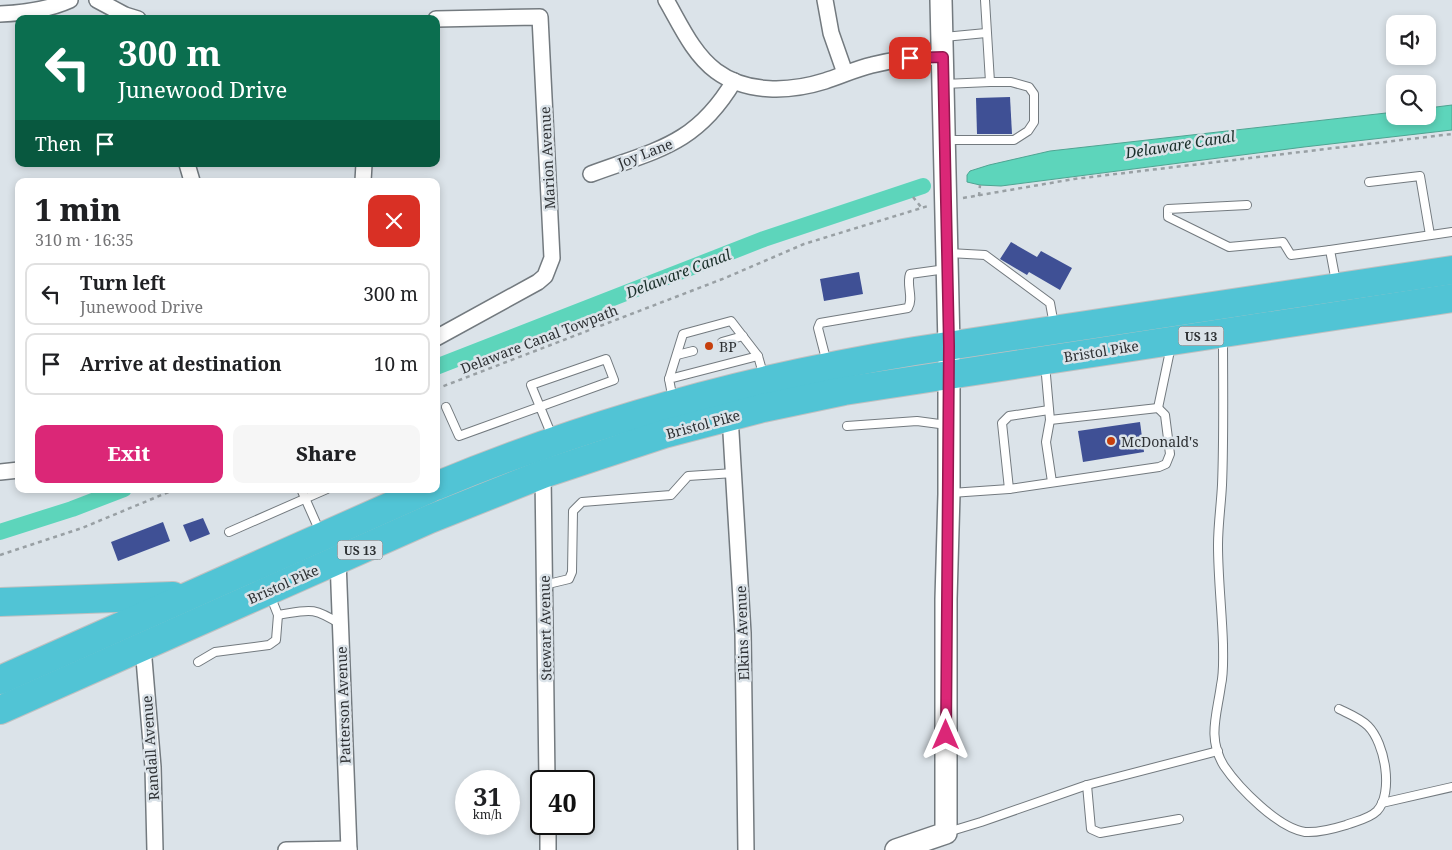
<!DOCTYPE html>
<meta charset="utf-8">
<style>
:root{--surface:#fff;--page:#f6f6f6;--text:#202124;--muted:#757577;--line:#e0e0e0;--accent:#db2777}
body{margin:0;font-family:"Noto Serif",serif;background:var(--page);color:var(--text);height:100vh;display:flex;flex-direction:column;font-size:19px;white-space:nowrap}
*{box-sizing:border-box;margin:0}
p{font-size:16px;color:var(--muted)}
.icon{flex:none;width:28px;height:28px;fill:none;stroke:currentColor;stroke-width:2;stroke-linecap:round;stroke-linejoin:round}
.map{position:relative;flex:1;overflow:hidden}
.details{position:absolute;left:15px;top:178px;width:425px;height:315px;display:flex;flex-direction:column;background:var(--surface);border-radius:10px;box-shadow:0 2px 8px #0003}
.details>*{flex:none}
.guide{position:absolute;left:15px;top:15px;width:425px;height:152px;border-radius:10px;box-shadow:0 2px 8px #0003;background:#0b6e4f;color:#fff;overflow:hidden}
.tools{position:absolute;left:1386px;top:15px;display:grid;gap:10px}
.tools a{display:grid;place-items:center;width:50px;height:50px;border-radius:10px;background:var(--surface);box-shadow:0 2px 8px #0003;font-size:25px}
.speed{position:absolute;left:455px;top:770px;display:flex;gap:10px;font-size:25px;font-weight:700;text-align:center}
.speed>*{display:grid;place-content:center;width:65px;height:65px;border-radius:50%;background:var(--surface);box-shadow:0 2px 8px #0003;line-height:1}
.speed small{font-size:12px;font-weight:400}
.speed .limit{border:2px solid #111;border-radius:8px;background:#fff;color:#111}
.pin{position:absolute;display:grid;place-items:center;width:42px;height:42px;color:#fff;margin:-21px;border-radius:10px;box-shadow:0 2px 8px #0006}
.me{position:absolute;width:55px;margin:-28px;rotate:0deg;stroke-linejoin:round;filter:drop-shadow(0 0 4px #0008)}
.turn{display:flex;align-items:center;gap:18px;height:105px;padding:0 20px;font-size:22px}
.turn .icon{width:65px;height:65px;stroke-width:2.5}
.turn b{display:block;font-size:35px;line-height:42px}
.then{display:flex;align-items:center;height:48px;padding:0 20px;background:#0003;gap:10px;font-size:19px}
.round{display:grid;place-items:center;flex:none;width:52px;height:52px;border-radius:10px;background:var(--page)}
.headline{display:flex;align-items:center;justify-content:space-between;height:85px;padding:0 20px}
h1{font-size:30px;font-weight:800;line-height:38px}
.action{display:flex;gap:10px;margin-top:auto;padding:10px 20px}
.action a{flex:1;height:58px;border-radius:10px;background:var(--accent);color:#fff;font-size:20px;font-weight:800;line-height:58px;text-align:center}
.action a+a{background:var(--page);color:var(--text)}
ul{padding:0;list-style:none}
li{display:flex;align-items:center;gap:15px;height:62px;margin:0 10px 8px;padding:0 10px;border:2px solid var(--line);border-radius:10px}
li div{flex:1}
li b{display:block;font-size:19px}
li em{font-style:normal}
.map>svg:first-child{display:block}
</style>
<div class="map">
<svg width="1452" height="850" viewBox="0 0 1452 850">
<rect width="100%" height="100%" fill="#dbe3e9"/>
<path fill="#5dd5bb" stroke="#4fa492" d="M 1452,105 L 1452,130 L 1304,147 L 1001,186 L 980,185 L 967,182 L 967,175 L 970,171 L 989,165 L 1050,151 L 1395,112 L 1395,116 L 1428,116 L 1428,108 Z"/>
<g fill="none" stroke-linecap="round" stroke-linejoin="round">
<g stroke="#5dd5bb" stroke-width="16">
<path d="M 436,367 L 764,239 L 923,186"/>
<path d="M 0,532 L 72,509 L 124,489"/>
</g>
</g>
<g fill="#3f5095">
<path d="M 1010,97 L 1012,134 L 977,134 L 976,98 Z"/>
<path d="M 1011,242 L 1037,257 L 1041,251 L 1072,268 L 1060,290 L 1029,272 L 1027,275 L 1000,259 Z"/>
<path d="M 859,272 L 863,294 L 824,301 L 820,279 Z"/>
<path d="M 1140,422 L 1144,452 L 1083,462 L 1078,431 Z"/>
<path d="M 203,518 L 210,534 L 190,542 L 183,525 Z"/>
<path d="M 163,522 L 170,541 L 118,561 L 111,542 Z"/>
</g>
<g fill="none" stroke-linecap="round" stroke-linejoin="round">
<defs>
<g id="lane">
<path d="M 944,37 L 986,33"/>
<path d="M 944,84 L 990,82 L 985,0"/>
<path d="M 945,140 L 1014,140 L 1028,131 L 1034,122 L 1034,94 L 1029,87 L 1011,82 L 990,82"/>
<path d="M 1369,182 L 1420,176 L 1430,235"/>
<path d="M 1247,205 L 1168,209 L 1168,217 L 1229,247 L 1283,242 L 1291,255 L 1330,250"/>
<path d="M 949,253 L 985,255 L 1050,303 L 1054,325"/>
<path d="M 1336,282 L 1330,250 L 1452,232"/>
<path d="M 1223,337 C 1223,386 1224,436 1222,485 C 1221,505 1218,525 1218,545 C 1218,578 1222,611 1223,644 C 1223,657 1224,672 1221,685 C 1217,715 1207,738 1224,766 C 1239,788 1278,828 1305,832 C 1319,833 1333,829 1346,825 C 1356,821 1369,819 1377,811 C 1394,793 1385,743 1368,726 C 1360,718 1349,714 1339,709"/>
<path d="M 722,342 L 743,336"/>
<path d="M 677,355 L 693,351"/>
<path d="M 827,363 L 818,328 L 820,323 L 908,308 C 914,298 906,285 910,274 L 946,269"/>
<path d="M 1045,364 L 1050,420 L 1046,442 L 1052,482"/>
<path d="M 669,379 L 683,334 L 731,321 L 758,356"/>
<path d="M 673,400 L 669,379 L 758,356 L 764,377"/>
<path d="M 446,407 L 459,436 L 614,380 L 606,359 L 531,385 L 552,436"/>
<path d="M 1158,408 L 1171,346"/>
<path d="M 1049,410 L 1009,416 L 1002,423 L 1009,489 L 1159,467 L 1166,464 L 1170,454 L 1165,415 L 1158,408"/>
<path d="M 1050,420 L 1158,408"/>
<path d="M 847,426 L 917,421 L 947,425"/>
<path d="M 301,489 L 320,532"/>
<path d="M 951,493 L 1009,489"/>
<path d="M 229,532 L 327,489"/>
<path d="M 544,585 L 569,579 L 572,572 L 573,511 L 582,502 L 671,495 L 688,476 L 734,473"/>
<path d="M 278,615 C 309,610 312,606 340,624"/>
<path d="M 198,662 L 215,652 L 269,645 L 276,640 L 278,615 L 270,595"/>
<path d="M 1087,785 L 1091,829 L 1100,833 L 1179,819"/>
<path d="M 1382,803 L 1452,787"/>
<path d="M 948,832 L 981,822 L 1087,785 L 1218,751"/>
</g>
<g id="street">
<path d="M 97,0 L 125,15 L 138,19"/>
<path d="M 666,0 C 680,24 693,54 716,71 C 747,94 790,92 825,81 C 841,76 855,69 872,65 C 895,59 918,57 943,57"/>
<path d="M 825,0 L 831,33 L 845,73"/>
<path d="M 0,14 C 25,13 48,10 70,0"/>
<path d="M 436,19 L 540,17 L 552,258 L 545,276 L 538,282 L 436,338"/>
<path d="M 187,164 L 192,181"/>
<path d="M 591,174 C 656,150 696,145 734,81"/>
<path d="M 363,181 L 364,164"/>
<path d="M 730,416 L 743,633 L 746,850"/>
<path d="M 0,472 L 19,470"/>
<path d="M 543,474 L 547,781"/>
<path d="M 338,560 L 349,850"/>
<path d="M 143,647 L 153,767 L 155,850"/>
<path d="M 548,824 L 548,850"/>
<path d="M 286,850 L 349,849"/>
</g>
<path id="secondary" d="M 896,850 L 946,833 L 946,599 L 949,494 L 949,346 L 941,0"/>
<g id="highway">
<path d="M 436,486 C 592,421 749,378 915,351 L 1452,270"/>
<path d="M 0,602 L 173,596"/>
<path d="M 0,680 L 429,489"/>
<path d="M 0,710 L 430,519 L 543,474 L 664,434 L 763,408 L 844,391 L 1452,298"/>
</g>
</defs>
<use href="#lane" stroke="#737a7f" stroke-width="10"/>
<use href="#street" stroke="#737a7f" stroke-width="18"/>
<use href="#secondary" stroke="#737a7f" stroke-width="24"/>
<use href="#highway" stroke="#c0c1c2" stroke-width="30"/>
<g stroke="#99a0a4" stroke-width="2.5" stroke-dasharray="4 4" stroke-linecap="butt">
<path d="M 979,196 L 980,185"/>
<path d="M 913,197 L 921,207"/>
<path d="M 963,198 L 1074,179 L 1452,134"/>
<path d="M 436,389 L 725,278 L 804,244 L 928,206"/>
<path d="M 0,555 L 82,528 L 176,489"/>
</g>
<use href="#lane" stroke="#fff" stroke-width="8"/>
<use href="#street" stroke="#fff" stroke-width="15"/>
<use href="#secondary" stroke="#fff" stroke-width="21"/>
<use href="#highway" stroke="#51c4d5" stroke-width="28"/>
</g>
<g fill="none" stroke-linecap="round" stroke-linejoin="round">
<defs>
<path id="route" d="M 910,58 L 943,57 L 949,346 L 946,735"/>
</defs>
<use href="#route" stroke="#8e194d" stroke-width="12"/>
<use href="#route" stroke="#db2777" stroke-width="9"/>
</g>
<g fill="#c63f0d" stroke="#dbe3e9" stroke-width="2">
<circle cx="709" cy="346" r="5"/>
<circle cx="1111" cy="441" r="5"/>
</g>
<g text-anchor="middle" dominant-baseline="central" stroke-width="5" stroke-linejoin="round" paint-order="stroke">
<g fill="#dbe3e9" stroke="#62666a" stroke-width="1">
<rect x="1178.5" y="326.5" width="45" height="19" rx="4"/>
<rect x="337.5" y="540.5" width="45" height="19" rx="4"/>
</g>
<g font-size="12" font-weight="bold" fill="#2e3134">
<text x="1201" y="336">US 13</text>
<text x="360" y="550">US 13</text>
</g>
<g font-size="14" fill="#2e3134" stroke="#dbe3e9">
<text transform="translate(645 153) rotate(-21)">Joy Lane</text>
<text transform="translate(547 158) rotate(-93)">Marion Avenue</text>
<text transform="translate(539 339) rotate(-21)">Delaware Canal Towpath</text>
<text transform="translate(1101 351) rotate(-9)">Bristol Pike</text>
<text transform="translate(703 424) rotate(-15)">Bristol Pike</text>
<text transform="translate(283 584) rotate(-24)">Bristol Pike</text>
<text transform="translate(545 628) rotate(-91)">Stewart Avenue</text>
<text transform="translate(742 633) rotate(-92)">Elkins Avenue</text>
<text transform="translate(343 705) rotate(-92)">Patterson Avenue</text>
<text transform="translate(150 748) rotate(-94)">Randall Avenue</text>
</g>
<g font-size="14" fill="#2e3134" stroke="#dbe3e9" text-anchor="start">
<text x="719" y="346">BP</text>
<text x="1121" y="441">McDonald's</text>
</g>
<g font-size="15" font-style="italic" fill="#1a2f2a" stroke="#dbe3e9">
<text transform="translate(1180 144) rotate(-9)">Delaware Canal</text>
<text transform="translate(678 273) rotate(-21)">Delaware Canal</text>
</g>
</g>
</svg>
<div class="tools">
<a><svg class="icon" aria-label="sound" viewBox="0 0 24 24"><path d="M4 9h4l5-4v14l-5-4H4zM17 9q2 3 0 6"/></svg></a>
<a><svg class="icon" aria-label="search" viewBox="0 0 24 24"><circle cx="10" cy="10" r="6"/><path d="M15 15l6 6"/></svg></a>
</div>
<div class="speed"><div>31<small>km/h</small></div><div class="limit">40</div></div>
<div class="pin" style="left:910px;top:58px;background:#d93025"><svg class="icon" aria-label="arrive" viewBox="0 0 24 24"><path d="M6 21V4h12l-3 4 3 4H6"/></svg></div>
<svg class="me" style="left:946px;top:735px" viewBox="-20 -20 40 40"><path d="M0-17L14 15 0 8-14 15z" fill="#db2777" stroke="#fff" stroke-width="4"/></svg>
<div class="guide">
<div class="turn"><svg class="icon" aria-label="left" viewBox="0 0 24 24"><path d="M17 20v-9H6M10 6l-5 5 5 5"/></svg><div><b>300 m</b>Junewood Drive</div></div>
<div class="then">Then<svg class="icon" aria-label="arrive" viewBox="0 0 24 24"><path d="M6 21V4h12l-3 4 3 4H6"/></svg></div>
</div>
<section class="details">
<div class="headline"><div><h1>1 min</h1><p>310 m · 16:35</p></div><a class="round" style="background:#d93025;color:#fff"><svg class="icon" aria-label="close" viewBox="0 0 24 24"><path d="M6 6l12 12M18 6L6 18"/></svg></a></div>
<ul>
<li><svg class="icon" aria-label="left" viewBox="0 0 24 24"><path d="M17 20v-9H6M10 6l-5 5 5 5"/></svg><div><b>Turn left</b><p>Junewood Drive</p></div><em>300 m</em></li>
<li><svg class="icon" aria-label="arrive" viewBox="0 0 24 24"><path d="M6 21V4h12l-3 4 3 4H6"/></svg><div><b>Arrive at destination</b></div><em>10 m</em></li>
</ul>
<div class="action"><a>Exit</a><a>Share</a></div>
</section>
</div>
